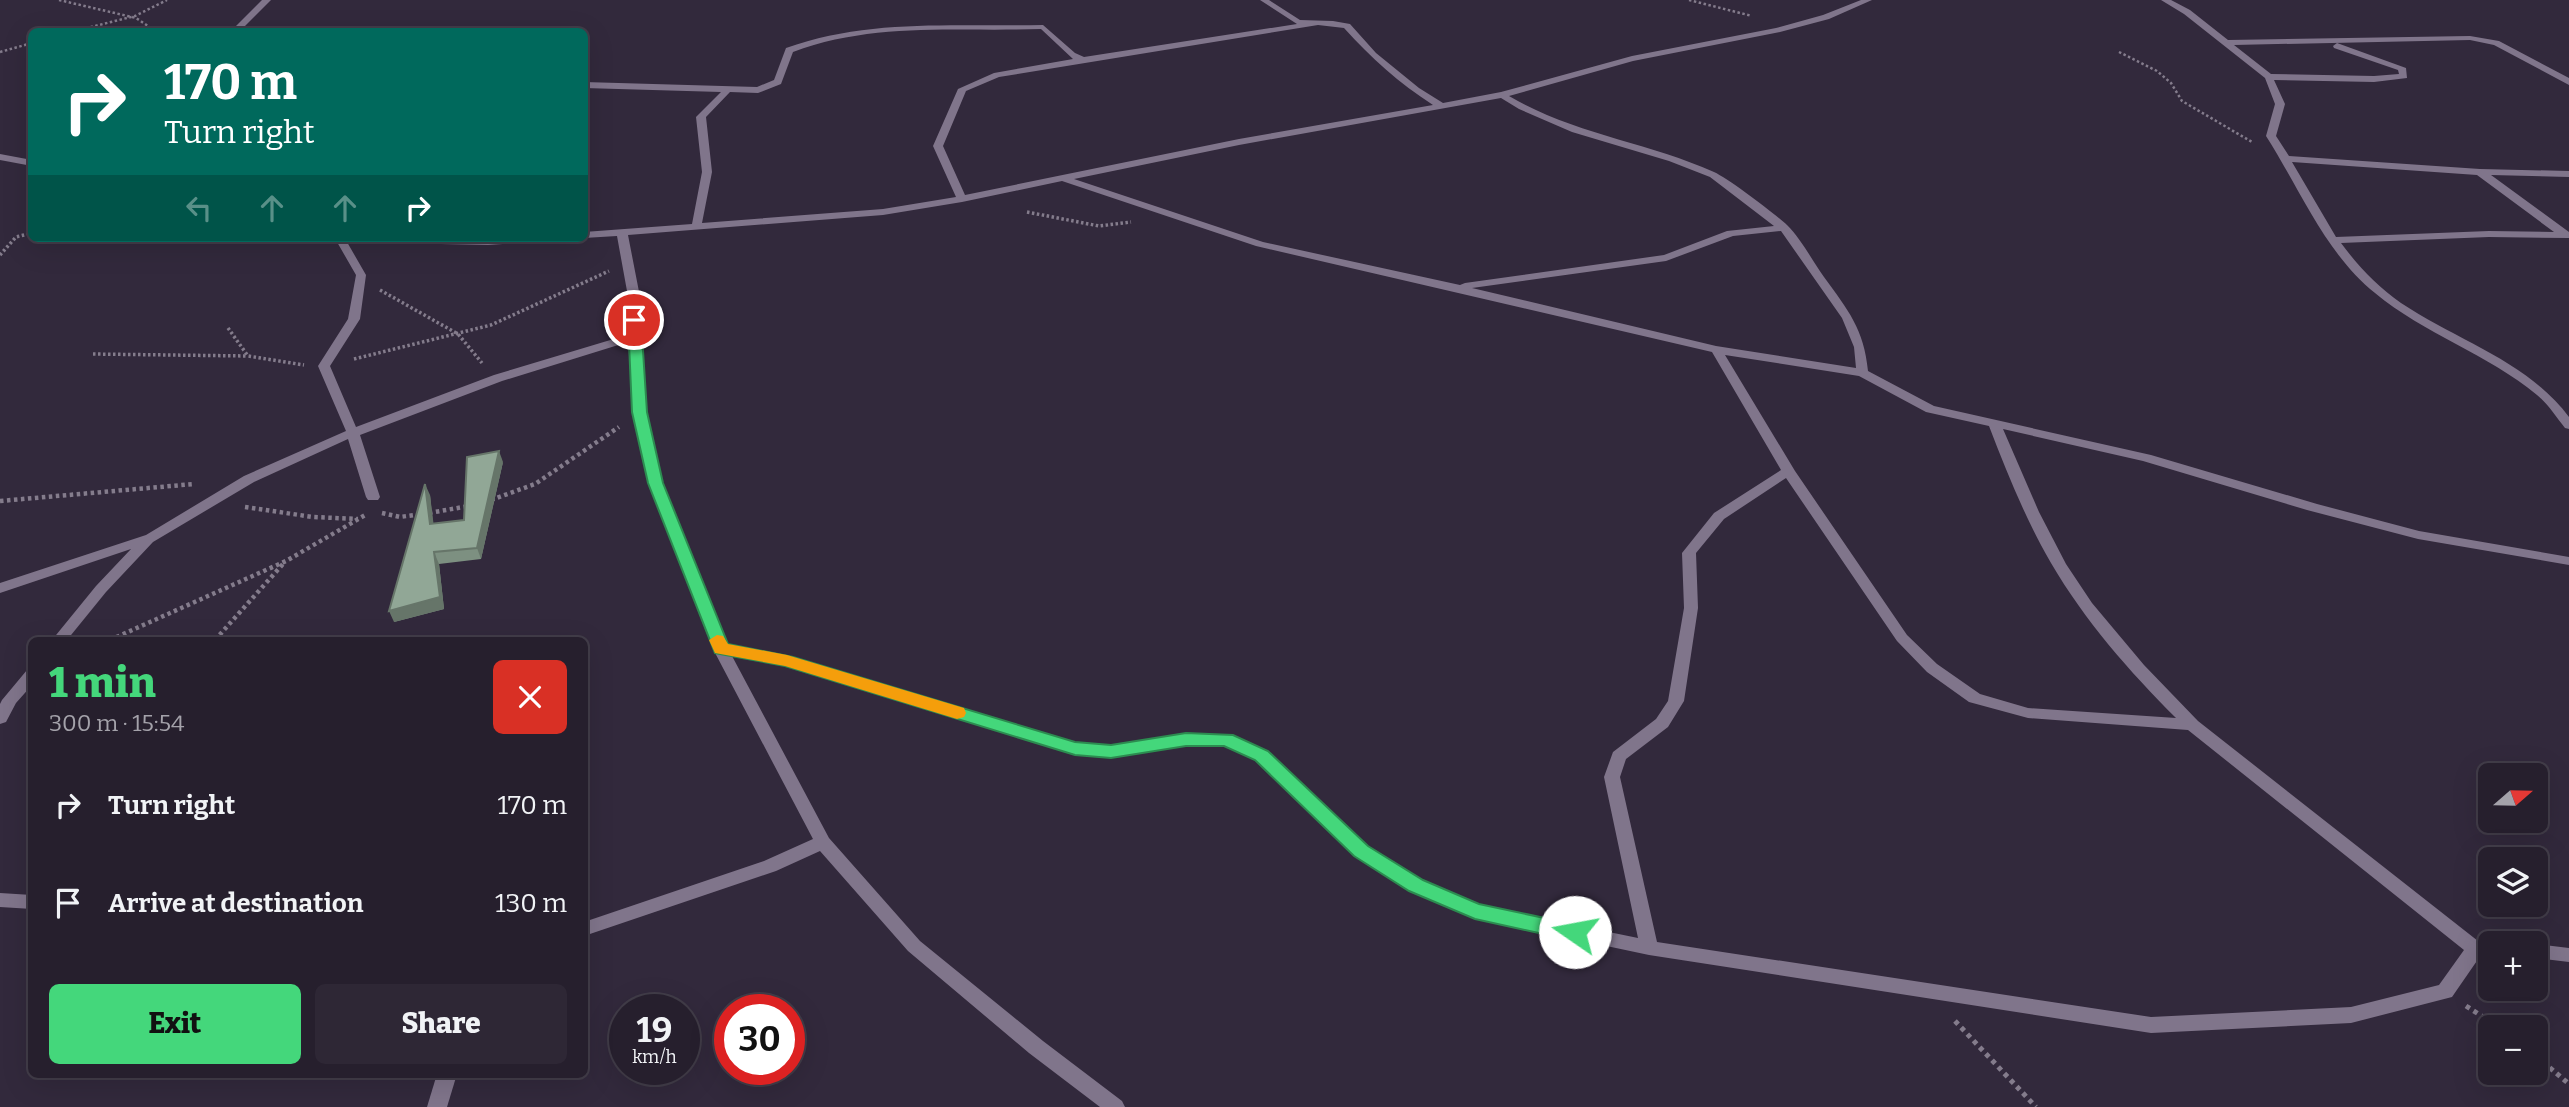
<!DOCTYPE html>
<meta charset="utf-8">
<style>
:root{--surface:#261f2d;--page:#2e2735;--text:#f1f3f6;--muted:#a4a2aa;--line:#423d49;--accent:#44d77b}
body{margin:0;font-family:Bitter,serif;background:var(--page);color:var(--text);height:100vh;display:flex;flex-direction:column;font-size:26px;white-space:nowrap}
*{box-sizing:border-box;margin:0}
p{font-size:23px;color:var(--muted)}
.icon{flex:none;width:38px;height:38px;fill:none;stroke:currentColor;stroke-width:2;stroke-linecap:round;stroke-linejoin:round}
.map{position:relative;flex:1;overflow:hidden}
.side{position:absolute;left:28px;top:637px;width:560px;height:441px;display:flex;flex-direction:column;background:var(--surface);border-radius:10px;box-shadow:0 7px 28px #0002,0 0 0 2px var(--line)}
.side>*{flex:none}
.hud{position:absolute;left:28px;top:28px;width:560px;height:214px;border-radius:10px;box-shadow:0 7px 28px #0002,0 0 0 2px var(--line);background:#00695c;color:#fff;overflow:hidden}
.needle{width:46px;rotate:70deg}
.tools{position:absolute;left:2478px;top:763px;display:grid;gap:14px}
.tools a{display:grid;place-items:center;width:70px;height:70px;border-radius:10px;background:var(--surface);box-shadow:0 7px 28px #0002,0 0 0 2px var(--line);font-size:35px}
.speed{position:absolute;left:609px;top:994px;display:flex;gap:14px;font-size:35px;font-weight:700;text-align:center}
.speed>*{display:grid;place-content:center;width:91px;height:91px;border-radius:50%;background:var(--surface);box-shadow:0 7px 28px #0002,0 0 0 2px var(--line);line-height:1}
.speed small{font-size:18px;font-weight:400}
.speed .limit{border:10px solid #d22;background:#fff;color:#111}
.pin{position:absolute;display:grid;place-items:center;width:60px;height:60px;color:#fff;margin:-30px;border:4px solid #fff;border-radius:50%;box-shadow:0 2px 7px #0007}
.me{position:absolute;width:77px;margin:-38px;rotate:282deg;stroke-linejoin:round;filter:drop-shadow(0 0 5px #0008)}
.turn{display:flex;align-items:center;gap:24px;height:147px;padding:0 21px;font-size:32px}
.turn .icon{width:91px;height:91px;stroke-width:2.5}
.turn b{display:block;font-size:49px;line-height:60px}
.lanes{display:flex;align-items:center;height:66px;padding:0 21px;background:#0003;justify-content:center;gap:35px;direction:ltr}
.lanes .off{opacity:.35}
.round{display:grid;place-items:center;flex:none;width:74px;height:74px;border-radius:10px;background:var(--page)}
.overview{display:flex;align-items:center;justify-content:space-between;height:119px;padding:0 21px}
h1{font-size:42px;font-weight:800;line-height:52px;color:var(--accent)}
.primary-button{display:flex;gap:14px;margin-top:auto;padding:14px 21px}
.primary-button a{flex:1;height:80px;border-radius:10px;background:var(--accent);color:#111;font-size:28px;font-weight:800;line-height:80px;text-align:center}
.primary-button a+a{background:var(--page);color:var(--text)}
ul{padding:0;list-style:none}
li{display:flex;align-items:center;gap:21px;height:98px;padding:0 21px}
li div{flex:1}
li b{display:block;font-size:26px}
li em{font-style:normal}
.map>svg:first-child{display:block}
</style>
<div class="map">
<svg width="2569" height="1107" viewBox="0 0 2569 1107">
<rect width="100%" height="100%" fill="#32293c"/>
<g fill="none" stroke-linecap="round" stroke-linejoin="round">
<g stroke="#847c8c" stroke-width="2.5" stroke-dasharray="2.5 2.5" stroke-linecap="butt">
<path d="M 59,0 L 136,18 L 157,32"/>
<path d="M 1689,0 L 1752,16"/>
<path d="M 71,32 L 135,16 L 167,0"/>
<path d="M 0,52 L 32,43"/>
<path d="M 2119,52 L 2157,71 L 2171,83 L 2182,101 L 2252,142"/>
</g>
<g stroke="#847c8c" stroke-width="3.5" stroke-dasharray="2.5 2.5" stroke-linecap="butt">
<path d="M 1027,212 L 1099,226 L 1131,222"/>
<path d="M 0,255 L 16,237 L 32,233"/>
<path d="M 380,290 L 458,334 L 482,363"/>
<path d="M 228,328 L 248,356 L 304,365"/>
<path d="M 93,354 L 248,356"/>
<path d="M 354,359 L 491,325 L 609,271"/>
</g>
<g stroke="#847c8c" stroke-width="4.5" stroke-dasharray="3.5 3.5" stroke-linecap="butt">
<path d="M 491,500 L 535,484 L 619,427"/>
<path d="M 0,501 L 194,484"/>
<path d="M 245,507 L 313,517 L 358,519"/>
<path d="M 382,513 L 400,517 L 421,514"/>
<path d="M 429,513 L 469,506"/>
<path d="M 110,640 L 286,561 L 367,514"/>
<path d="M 215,640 L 283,564"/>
</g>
<g stroke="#847c8c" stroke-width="5" stroke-dasharray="4.5 4.5" stroke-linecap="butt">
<path d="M 2466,1006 L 2499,1027"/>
<path d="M 1955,1021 L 2036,1107"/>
<path d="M 2536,1056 L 2569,1084"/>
</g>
<g fill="#80758b" fill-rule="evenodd">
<path d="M 262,0 L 271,0 L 239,32 L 230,32 Z"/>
<path d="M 1260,0 L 1269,0 L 1300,20 L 1333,21 L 1350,24 L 1376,53 L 1419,88 L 1443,103 L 1501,92 L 1632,56 L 1776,28 L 1823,15 L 1861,0 L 1872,0 L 1829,19 L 1780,32 L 1633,61 L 1509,96 C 1573,134 1647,142 1714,172 C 1729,179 1774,213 1787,225 C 1801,239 1812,260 1824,277 C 1848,310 1864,329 1868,371 L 1934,406 L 2151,455 L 2317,504 L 2419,531 L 2569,557 L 2569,565 L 2418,539 L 2307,510 L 2143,461 L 2003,429 L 2039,512 L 2066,564 L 2092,603 L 2144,665 L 2198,721 L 2478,941 L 2490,939 L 2496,941 L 2498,943 L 2490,943 L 2490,953 L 2481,955 L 2452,997 L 2351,1023 L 2151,1033 L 1649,955 L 1475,918 L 1410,890 L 1355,856 L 1255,759 L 1224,746 L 1186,746 L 1111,758 L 1075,754 L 786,666 L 732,656 L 829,838 L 920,941 L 1043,1041 L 1122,1101 L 1125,1107 L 1100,1107 L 1029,1053 L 908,951 L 820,851 L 776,871 L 584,936 L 584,922 L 764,861 L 813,839 L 713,649 L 648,483 L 633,412 L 628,342 L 502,381 L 360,435 L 380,497 L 378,500 L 368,500 L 366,497 L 348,439 L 254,482 L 153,542 L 106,592 L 67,640 L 52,640 L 96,586 L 131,549 L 0,593 L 0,583 L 146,535 L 244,476 L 346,431 L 318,366 L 348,319 L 356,275 L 337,242 L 315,241 L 310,238 L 551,238 L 546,241 L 488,245 L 347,242 L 366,275 L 360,319 L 330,366 L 356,427 L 494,375 L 627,335 L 629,302 L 617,236 L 584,238 L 584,232 L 692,224 L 702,172 L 696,117 L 721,92 L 584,88 L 584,82 L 757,87 L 774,80 L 786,48 C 869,18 956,27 1043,25 L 1075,53 L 1084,57 L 1297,24 ZM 1318,25 L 1344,28 C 1371,58 1399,83 1433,105 L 1239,139 L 965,195 L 943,146 L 966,91 L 999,77 ZM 1041,29 L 1073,59 L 994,73 L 958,89 L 933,146 L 956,197 L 883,209 L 702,223 L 712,172 L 706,117 L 730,92 L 758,93 L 781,84 L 793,52 C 873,22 957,32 1041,29 ZM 1501,98 L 1519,109 L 1572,132 L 1669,161 L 1710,177 L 1774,226 L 1727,231 L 1664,255 L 1465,283 L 1460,285 L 1263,242 L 1074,179 L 1239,145 ZM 1062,181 L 1256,246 L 1712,352 L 1781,470 L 1714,513 L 1682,553 L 1684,608 L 1668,701 L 1656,719 L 1613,752 L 1604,777 L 1638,938 L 1478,905 L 1422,880 L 1367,846 L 1267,751 L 1232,736 L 1186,734 L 1111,746 L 1075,742 L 792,657 L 727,645 L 662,483 L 645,412 L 639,337 L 641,302 L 628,235 L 883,215 L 962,202 ZM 1781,231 L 1842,318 L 1854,347 L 1856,368 L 1716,346 L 1472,288 L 1666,261 L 1733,236 ZM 1725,355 L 1859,376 L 1926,412 L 1989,426 C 2007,473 2026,520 2051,563 C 2085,621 2129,671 2176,718 L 2028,708 L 1980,694 L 1937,664 L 1907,635 L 1795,471 ZM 1786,478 L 1897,641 L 1927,672 L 1969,702 L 2028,718 L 2188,730 L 2464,950 L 2439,985 L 2351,1007 L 2151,1017 L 1657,942 L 1620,777 L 1626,759 L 1668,727 L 1684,701 L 1698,608 L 1696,553 L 1724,519 Z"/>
<path d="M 2161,0 L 2171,0 L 2190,10 L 2228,40 L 2470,36 L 2499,41 L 2569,78 L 2569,85 L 2494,45 L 2470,40 L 2234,45 L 2271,74 L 2374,76 L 2399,74 L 2398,70 L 2334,48 L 2333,46 L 2337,43 L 2406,68 L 2407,78 L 2374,82 L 2274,80 L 2285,104 L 2276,136 L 2289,156 L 2480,169 L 2569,171 L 2569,177 L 2491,175 L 2569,232 L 2569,238 L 2489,237 L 2341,243 C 2358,266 2378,287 2401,303 C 2458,341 2527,361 2569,417 L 2569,429 L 2565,428 C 2556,417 2548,404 2537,395 C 2488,354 2424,334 2375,293 C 2325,253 2300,189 2266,136 L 2275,104 L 2265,78 L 2184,14 ZM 2292,162 L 2477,175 L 2554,232 L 2489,231 L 2336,237 Z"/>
<path d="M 0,154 L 32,160 L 32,166 L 0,160 Z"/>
<path d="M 32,669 L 32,685 L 16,703 L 6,722 L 0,724 L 0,704 L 2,700 L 27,670 Z"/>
<path d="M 0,893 L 32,895 L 32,909 L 0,907 Z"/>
<path d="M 2536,944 L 2569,948 L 2569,962 L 2536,958 Z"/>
<path d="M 437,1074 L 457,1074 L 447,1107 L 427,1107 Z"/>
</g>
</g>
<path fill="#7d9081" d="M 503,462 L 481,559 L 439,564 L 444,609 L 394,622 L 430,495 L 433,524 L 464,520 Z"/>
<g fill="#667569">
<path d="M 499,451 L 503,462 L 481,559 L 477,548 Z"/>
<path d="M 425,484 L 430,495 L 435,536 L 430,524 Z"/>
<path d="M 434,552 L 439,564 L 444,609 L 394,622 L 389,611 Z"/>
</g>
<path fill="#91a796" stroke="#667569" stroke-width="2" d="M 499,451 L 477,548 L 434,552 L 440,597 L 389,611 L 425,484 L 430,524 L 464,520 L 467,457 Z"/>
<path fill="#44d77b" stroke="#2c8c50" stroke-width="2" d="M 634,316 L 641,320 L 647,412 L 663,483 L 728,644 L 793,657 L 1075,742 L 1111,745 L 1186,733 L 1233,735 L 1268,751 L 1368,846 L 1423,880 L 1479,904 L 1582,926 L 1585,932 L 1582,938 L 1575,941 L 1475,919 L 1409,891 L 1354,856 L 1255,760 L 1224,746 L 1186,746 L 1111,758 L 1075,755 L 785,666 L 715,653 L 648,483 L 632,412 L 628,320 Z"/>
<path fill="#f59e0b" d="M 717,635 L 723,636 L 728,644 L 787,655 L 964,708 L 966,713 L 964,717 L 957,719 L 785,666 L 715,653 L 709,640 Z"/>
</svg>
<div class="tools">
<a><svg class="needle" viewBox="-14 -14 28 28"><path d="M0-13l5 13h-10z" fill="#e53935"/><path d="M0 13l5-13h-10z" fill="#a4a2aa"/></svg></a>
<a><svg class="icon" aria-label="layers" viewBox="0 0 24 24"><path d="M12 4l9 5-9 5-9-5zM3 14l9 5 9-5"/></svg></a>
<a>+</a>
<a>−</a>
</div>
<div class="speed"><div>19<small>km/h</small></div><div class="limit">30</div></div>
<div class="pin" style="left:634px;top:320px;background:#d93025"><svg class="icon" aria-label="arrive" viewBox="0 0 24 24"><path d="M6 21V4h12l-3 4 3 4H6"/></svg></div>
<svg class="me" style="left:1575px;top:932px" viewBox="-20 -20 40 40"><circle r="19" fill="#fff"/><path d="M0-13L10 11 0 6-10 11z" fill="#44d77b"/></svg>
<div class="hud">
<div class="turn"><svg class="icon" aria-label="right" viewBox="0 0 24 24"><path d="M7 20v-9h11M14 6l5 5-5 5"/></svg><div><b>170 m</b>Turn right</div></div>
<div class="lanes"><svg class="icon off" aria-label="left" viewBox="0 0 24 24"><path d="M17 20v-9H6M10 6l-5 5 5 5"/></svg><svg class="icon off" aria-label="ahead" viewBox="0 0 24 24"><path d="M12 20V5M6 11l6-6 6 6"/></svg><svg class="icon off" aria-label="ahead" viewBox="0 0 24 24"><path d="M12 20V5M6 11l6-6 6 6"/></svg><svg class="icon" aria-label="right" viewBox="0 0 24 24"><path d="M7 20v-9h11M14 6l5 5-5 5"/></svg></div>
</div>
<section class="side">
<div class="overview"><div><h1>1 min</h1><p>300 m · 15:54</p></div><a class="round" style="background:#d93025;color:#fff"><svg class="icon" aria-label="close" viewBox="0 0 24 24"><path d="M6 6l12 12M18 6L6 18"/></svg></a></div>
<ul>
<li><svg class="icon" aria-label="right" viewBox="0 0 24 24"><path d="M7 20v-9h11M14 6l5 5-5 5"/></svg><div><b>Turn right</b></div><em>170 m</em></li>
<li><svg class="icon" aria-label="arrive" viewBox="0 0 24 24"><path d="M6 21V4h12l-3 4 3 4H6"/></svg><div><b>Arrive at destination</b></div><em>130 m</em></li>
</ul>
<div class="primary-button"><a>Exit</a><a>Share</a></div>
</section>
</div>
